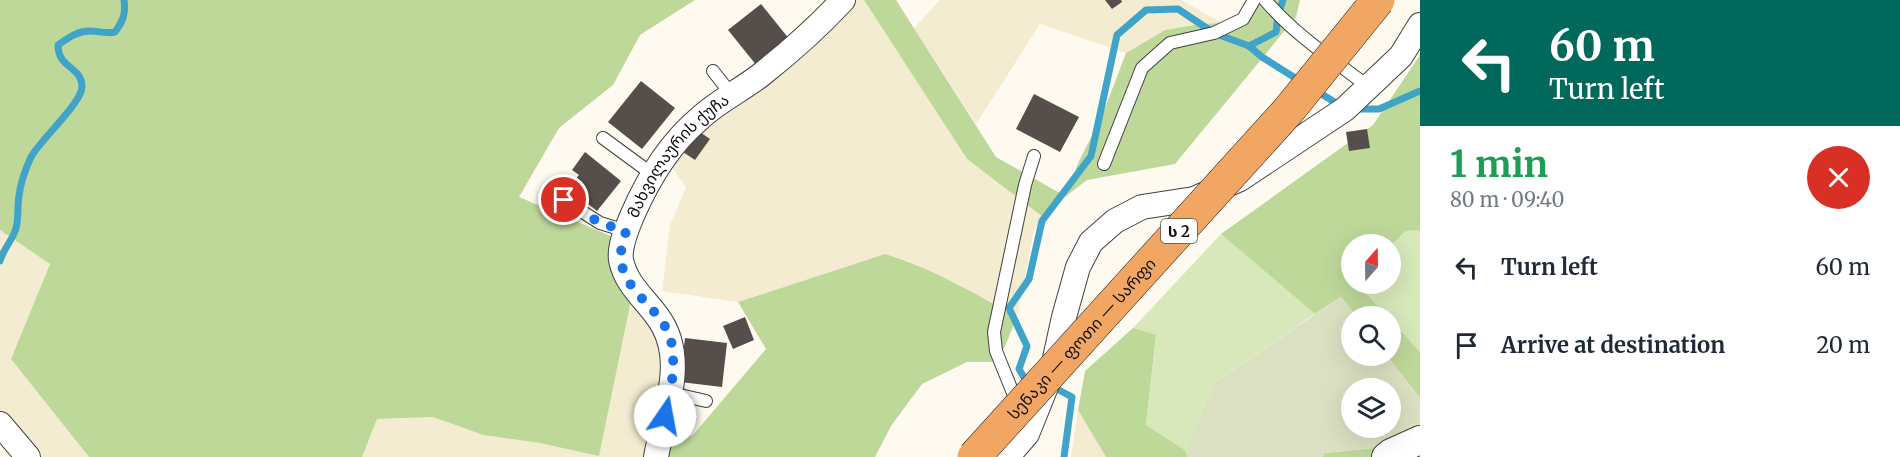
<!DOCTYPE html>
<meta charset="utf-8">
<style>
:root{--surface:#fff;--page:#f6f6f7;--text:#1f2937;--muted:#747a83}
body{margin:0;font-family:Merriweather,"Noto Sans Georgian",serif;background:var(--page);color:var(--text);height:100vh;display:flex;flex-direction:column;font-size:22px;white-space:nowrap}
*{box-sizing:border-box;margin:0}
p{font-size:20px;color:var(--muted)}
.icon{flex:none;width:33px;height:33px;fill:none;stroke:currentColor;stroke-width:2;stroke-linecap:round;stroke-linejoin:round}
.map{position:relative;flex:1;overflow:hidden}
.sheet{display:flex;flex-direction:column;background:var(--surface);width:480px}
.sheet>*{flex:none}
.banner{background:#00695c;color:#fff;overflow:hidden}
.needle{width:39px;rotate:20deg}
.buttons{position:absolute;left:1341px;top:234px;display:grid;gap:12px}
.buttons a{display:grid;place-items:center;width:60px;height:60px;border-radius:50%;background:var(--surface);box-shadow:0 6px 24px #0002;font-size:30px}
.pin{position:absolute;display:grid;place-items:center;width:51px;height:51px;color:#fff;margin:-26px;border:3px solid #fff;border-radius:50%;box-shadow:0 2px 6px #0007}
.me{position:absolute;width:66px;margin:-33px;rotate:12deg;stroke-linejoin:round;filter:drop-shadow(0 0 4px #0008)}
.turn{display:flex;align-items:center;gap:21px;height:126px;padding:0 30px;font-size:27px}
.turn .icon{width:78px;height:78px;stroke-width:2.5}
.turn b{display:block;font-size:42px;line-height:51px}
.round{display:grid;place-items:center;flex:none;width:63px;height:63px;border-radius:32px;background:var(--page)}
.overview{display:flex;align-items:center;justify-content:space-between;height:102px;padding:0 30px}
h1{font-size:36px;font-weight:700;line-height:45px;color:#1e9e55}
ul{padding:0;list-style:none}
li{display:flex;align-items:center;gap:18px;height:78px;padding:0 30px}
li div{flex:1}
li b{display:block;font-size:22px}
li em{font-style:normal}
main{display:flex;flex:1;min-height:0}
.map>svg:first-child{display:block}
</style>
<main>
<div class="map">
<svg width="1420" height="457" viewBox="0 0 1420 457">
<rect width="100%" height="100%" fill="#fefaf0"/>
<g fill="#f4ecd0">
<path d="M 842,0 L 864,0 L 967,159 L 1043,217 L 1034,231 L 1017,317 L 958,284 L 908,261 L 885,254 L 738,302 L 662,291 L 670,225 L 686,187 L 660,151 Z"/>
<path d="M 940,0 L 1181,0 L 1223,23 L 1200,24 L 1165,30 L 1126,53 L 1040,24 L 976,124 L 914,28 Z"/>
<path d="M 0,230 L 50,264 L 11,359 L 89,457 L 41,457 L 0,410 Z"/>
<path d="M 632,295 L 665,346 L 650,457 L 362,457 L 377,419 L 433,417 L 483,435 L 540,443 Z"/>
<path d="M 1078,410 L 1106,457 L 1071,457 Z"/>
</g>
<g fill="#d8e8ba">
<path d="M 1420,230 L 1420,352 L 1391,320 L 1390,316 L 1387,316 L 1360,287 L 1362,284 L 1390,284 L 1391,245 L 1406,231 Z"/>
<path d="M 1221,234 L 1315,314 L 1214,383 L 1185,450 L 1146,425 L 1156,336 L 1133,328 Z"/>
</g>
<g fill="#bed89a">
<path d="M 0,0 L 695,0 L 640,35 L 613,85 L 559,128 L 519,197 L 613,237 L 632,295 L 599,456 L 540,443 L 483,435 L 433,417 L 377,419 L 362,457 L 89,457 L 11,359 L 50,264 L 0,230 Z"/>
<path d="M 864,0 L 896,0 L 996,157 L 1065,196 L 1079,161 L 1102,116 L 1126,53 L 1165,30 L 1200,24 L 1223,23 L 1239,16 L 1250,0 L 1300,0 L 1296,17 L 1175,164 L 1087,180 L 1065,197 L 1043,217 L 967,159 Z"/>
<path d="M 1420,55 L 1420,230 L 1406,231 L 1391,245 L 1352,244 L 1352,284 L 1362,284 L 1360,287 L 1387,316 L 1356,316 L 1341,297 L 1315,314 L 1221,234 L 1373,125 Z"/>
<path d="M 885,254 C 932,268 974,293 1017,317 L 1006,344 L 997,362 L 967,362 L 922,384 L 891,426 L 875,457 L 651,457 L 652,452 L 693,435 L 766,349 L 738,302 Z"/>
<path d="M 1391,320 L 1420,352 L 1420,398 L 1387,356 L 1390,356 Z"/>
<path d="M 1133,328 L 1156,335 L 1146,425 L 1185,450 L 1188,457 L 1106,457 L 1078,410 L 1085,371 Z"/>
<path d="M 1384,447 L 1373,457 L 1322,457 L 1324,453 Z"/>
</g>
<path fill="#dae0c1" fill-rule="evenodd" d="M 1341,297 L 1356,316 L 1352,316 L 1352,356 L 1387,356 L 1420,398 L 1420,432 L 1384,447 L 1324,453 L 1322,457 L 1188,457 L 1185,450 L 1214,383 ZM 1352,388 L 1390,388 L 1390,428 L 1352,428 Z"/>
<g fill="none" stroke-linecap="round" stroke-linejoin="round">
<g stroke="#40a4c9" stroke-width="7">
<path d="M 1249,46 L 1276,32 L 1278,15 L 1283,0"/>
<path d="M 1315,90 L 1341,106"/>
<path d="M 1354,109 L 1379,109 L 1420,91"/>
<path d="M 0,261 C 3,249 13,240 16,228 C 19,218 17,207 19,196 C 20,185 26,168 31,157 C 41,139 81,104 82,87 C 82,66 58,69 58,45 C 68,38 77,31 90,31 C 99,31 106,34 115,32 C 123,21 126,14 124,0"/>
<path d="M 1029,380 L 1025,379 L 1019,369 L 1027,346 L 1009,308 L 1029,279 L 1042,221 L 1091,156 L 1117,35 L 1146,10 L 1178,9 L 1214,33 L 1249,46 L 1262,57 L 1300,81"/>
<path d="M 1057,389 L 1072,397 L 1064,457"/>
</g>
</g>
<g fill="#564e4b">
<path d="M 1105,0 L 1121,0 L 1122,2 L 1112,9 Z"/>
<path d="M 761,4 L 790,40 L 757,66 L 728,30 Z"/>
<path d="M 641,81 L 675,108 L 642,149 L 608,122 Z"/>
<path d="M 1034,94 L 1079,117 L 1060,152 L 1016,129 Z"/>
<path d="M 694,128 L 710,139 L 695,160 L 680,150 Z"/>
<path d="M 1367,129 L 1370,148 L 1349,151 L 1346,132 Z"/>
<path d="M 585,152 L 621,181 L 597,211 L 568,188 L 579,175 L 572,170 Z"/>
<path d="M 745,317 L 754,340 L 733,349 L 723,326 Z"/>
<path d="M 685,338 L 727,343 L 722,387 L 680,382 Z"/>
</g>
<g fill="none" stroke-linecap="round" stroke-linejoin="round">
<defs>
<g id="service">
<path d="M 1265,0 C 1294,34 1333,60 1369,87"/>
<path d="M 713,71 L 731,94"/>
<path d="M 603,138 L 652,174"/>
<path d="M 1104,164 L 1142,68 L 1170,43 L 1214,33 L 1243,19 L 1254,0"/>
<path d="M 564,200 L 600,223 L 626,231"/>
<path d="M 671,393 L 706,401"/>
<path d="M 1017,403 L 996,351 L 994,332 L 1025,185 L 1034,156"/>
</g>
<g id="minor">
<path d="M 0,424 L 28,457"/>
<path id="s1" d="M 656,457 C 664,411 689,358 657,316 C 643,297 626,284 621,260 C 619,246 627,228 632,216 C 648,179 668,145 699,119 C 718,101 742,90 762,74 C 791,51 818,27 843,0"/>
<path d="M 1007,457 L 1027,434 L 1052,372 L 1064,317 L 1078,267 L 1091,242 L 1115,221 L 1142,207 L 1194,199 L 1240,179 L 1345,109 L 1401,56 L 1420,25"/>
</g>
<path id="tertiary" d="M 1386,457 L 1391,453 L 1420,440"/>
</defs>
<use href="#service" stroke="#414141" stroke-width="14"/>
<use href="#minor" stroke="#414141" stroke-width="26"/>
<use href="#tertiary" stroke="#414141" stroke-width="30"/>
<use href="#service" stroke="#fff" stroke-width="12"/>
<use href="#minor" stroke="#fff" stroke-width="24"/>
<use href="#tertiary" stroke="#fff" stroke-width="28"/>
<defs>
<g id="trunk-bridge">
<path id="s2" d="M 974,457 L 1288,111 L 1378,0"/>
</g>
</defs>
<use href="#trunk-bridge" stroke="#1f1f1f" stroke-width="34" stroke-linecap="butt"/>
<use href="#trunk-bridge" stroke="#f2a664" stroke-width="33"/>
</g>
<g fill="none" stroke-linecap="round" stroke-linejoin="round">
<path stroke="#1a73e8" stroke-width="10" stroke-dasharray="0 18" d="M 564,200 L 600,223 L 626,231 C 624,239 621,247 621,254 C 619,289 660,307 670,337 C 677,359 671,395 665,416"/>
</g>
<g text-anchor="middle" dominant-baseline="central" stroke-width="6" stroke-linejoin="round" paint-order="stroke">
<rect fill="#fff" stroke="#565656" stroke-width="1.5" x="1161" y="219" width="36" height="24" rx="4.5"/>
<g font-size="15" font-weight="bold" fill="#0e0e0e">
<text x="1179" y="231">ს 2</text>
</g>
<g font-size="16" fill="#0e0e0e" stroke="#fff">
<text stroke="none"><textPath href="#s1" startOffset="336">მახვილაურის ქუჩა</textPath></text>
<text stroke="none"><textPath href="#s2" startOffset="160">სენაკი — ფოთი — სარფი</textPath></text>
</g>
</g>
</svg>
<div class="buttons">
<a><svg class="needle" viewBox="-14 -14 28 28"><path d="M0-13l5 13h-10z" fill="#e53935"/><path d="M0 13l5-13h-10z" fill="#747a83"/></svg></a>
<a><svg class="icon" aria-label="search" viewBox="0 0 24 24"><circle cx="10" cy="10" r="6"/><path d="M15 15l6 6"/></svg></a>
<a><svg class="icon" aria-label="layers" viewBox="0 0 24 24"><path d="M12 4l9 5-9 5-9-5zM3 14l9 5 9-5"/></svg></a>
</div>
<div class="pin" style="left:564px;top:200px;background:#d93025"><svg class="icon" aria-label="arrive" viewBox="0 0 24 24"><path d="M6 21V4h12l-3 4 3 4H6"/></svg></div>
<svg class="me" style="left:665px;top:416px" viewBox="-20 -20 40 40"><circle r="19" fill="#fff"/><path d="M0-13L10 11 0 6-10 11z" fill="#1a73e8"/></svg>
</div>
<section class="sheet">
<div class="banner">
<div class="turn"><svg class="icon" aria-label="left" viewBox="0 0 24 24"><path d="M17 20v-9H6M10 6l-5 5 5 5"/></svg><div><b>60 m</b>Turn left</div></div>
</div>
<div class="overview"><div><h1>1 min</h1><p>80 m · 09:40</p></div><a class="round" style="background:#d93025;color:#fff"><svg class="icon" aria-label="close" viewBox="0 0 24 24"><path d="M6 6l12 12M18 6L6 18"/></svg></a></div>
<ul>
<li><svg class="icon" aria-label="left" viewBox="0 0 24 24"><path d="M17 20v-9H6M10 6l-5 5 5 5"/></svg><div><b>Turn left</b></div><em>60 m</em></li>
<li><svg class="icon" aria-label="arrive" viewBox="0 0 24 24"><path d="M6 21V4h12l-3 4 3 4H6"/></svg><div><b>Arrive at destination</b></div><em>20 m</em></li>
</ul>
</section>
</main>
